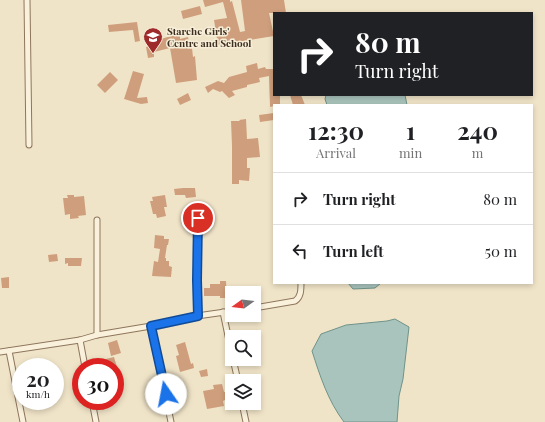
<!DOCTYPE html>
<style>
:root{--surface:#fff;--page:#f2f2f2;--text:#202124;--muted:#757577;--line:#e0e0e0}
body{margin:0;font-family:"Playfair Display",serif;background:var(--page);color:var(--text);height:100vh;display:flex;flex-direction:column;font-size:15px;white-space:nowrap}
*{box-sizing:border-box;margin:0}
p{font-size:13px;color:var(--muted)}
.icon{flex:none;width:22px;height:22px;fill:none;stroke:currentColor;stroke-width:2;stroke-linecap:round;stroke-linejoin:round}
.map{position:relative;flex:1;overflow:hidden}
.drawer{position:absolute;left:273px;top:104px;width:260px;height:180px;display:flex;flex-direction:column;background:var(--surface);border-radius:0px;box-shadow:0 2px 6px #0003}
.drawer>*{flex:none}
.banner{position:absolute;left:273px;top:12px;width:260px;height:84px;border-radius:0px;box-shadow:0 2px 6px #0003;background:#202124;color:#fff;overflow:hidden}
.needle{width:26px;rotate:255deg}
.fabs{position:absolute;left:225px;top:286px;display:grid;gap:8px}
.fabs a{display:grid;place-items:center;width:36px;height:36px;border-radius:0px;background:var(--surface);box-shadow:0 2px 6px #0003;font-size:20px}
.speed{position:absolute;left:12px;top:358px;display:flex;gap:8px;font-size:20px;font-weight:700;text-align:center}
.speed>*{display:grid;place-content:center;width:52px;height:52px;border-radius:50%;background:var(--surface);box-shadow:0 2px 6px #0003;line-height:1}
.speed small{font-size:10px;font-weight:400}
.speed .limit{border:6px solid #d22;background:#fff;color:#111}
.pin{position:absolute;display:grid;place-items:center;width:34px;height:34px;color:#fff;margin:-17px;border:2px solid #fff;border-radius:50%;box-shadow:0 1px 4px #0007}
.me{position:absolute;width:44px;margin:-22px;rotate:348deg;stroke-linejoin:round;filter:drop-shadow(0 0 3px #0008)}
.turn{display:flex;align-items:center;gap:14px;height:84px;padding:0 16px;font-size:18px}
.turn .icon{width:52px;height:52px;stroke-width:2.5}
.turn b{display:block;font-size:28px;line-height:34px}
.eta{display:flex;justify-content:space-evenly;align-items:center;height:68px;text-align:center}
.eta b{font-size:24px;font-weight:700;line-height:28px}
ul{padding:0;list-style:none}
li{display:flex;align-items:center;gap:12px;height:52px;padding:0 16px;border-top:1px solid var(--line)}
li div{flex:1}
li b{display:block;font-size:15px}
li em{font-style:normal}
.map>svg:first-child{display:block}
</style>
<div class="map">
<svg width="545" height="422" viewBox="0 0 545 422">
<rect width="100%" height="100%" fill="#f0e4c8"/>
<g fill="#a9c4bc" stroke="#6f938a">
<path d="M 326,95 L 405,95 L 407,105 L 327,105 L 325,99 Z"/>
<path d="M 348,283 L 381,283 L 375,288 L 353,289 Z"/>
<path d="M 395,319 L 409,327 L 403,379 L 399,396 L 397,422 L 344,422 C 328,401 320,376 312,351 L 321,334 L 346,325 L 387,321 Z"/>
</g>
<g fill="#cf9f7d">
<path d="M 203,0 L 230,0 L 230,2 L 232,1 L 240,32 L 245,31 L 241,0 L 284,0 L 286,13 L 269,13 L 274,36 L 218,45 L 214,20 L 227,18 L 223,2 L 205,7 Z"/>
<path d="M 200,6 L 202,14 L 183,19 L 181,11 Z"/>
<path d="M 137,22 L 140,41 L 135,42 L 133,30 L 109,32 L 108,25 Z"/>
<path d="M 180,35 L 180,39 L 188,37 L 190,49 L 192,48 L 193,57 L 195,56 L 197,80 L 176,83 L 170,48 L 154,52 L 154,57 L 148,58 L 146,47 L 155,45 L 154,41 L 171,36 Z"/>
<path d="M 257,63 L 258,69 L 265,67 L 266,69 L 274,69 L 274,95 L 280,95 L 280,105 L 274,105 L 274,106 L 270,107 L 269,76 L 259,78 L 260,82 L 247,85 L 247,87 L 232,91 L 235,95 L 229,98 L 222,91 L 220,92 L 213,89 L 208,93 L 205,87 L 218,81 L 224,83 L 229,77 L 247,72 L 246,66 Z"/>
<path d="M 133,71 L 144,74 L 137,98 L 147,97 L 148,103 L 141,104 L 124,99 Z"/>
<path d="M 110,72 L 118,80 L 105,93 L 97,85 Z"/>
<path d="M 188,93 L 191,100 L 180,105 L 177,99 Z"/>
<path d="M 290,95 L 301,95 L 305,105 L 293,105 Z"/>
<path d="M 274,113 L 274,120 L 260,122 L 259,115 Z"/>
<path d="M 246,119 L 247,139 L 258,138 L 260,157 L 247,158 L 247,168 L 250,168 L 249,181 L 239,180 L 239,184 L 232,184 L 232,146 L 231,121 L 240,121 L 239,120 Z"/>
<path d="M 183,188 L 195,188 L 196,197 L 186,198 L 185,195 L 175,195 L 174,189 Z"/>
<path d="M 67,195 L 74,195 L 74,197 L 84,196 L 86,215 L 78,216 L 79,218 L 70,219 L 70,214 L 65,215 L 63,198 L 68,198 Z"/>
<path d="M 165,195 L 167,207 L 164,207 L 166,216 L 157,218 L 156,214 L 153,214 L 150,201 L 153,201 L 152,197 Z"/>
<path d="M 155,235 L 164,236 L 164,239 L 169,239 L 168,245 L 167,245 L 165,258 L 166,258 L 166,261 L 169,261 L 169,266 L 172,267 L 171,277 L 152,276 L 154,261 L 158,262 L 160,249 L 154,248 Z"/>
<path d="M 57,254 L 58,261 L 49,262 L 48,255 Z"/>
<path d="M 65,258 L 82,258 L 81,266 L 68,266 L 68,263 L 65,264 Z"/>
<path d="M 9,277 L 9,288 L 2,288 L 1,278 Z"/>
<path d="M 220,281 L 226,281 L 227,298 L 220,298 L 220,296 L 204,296 L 204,288 L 210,288 L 210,284 L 220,284 Z"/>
<path d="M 117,340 L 121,353 L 111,356 L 108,343 Z"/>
<path d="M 185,342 L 191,364 L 193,363 L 194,368 L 180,372 L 176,356 L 179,355 L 176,345 Z"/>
<path d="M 114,357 L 121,381 L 115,383 L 115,367 L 102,367 L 102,360 Z"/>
<path d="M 207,369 L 208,376 L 201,377 L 199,371 Z"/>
<path d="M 222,384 L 224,392 L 225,392 L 227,396 L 227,399 L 223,401 L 224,406 L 207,409 L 203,391 L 214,389 L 213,385 Z"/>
</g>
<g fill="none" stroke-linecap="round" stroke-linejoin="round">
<defs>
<g id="street">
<path d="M 27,0 L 29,145"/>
<path d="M 97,220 L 97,335"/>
<path d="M 254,308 L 295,301 C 301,297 301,290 301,283"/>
<path d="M 223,312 L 232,355"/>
<path d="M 197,316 L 197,280 L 198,218"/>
<path d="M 151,326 L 171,422"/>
<path d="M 80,340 L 85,367"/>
<path d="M 9,351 L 23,422"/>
<path d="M 0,352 L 80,340 L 97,335 L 151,326 L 197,316 L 232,311"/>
<path d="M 233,359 L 238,381"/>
<path d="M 92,401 L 96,422"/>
<path d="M 242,403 L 246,422"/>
</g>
</defs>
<use href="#street" stroke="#8d765c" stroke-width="7"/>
<use href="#street" stroke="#faf1dc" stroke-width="5"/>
</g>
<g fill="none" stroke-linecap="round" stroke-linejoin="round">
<defs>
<path id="route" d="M 166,394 L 151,326 L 198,316 L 197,280 L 198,218"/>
</defs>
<use href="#route" stroke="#114b97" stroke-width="10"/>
<use href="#route" stroke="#1a73e8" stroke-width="7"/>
</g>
<defs>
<symbol id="school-pin" viewBox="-11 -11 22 30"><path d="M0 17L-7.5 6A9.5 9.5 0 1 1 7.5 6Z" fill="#9e2a2b" stroke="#f7eed8"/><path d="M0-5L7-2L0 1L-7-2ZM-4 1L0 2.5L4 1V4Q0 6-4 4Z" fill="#fff"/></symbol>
</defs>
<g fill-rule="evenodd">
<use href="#school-pin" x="142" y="26" width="22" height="30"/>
</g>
<g text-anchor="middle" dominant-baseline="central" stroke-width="3" stroke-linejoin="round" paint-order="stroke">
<g font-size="10" font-weight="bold" fill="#3d2e20" stroke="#f7eed8" text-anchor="start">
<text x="167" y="31">Starehe Girls'<tspan x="167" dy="12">Centre and School</tspan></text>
</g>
</g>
</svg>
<div class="fabs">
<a><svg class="needle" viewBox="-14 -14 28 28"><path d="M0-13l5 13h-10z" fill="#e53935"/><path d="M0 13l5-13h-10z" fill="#757577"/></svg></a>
<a><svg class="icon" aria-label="search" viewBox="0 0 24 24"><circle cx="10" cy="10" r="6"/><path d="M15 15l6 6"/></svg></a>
<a><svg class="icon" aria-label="layers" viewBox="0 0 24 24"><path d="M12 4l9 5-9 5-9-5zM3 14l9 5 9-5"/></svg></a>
</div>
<div class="speed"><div>20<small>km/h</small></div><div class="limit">30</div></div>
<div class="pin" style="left:198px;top:218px;background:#d93025"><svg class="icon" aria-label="arrive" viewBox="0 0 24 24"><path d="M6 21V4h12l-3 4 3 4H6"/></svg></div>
<svg class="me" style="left:166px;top:394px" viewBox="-20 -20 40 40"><circle r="19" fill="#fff"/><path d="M0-13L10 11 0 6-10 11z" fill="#1a73e8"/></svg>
<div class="banner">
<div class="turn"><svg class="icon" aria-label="right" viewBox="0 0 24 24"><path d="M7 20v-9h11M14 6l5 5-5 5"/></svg><div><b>80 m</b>Turn right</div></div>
</div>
<section class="drawer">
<div class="eta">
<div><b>12:30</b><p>Arrival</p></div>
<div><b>1</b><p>min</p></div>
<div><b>240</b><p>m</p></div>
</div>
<ul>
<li><svg class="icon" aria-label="right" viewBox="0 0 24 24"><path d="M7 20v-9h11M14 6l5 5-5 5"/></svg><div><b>Turn right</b></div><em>80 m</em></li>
<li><svg class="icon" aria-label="left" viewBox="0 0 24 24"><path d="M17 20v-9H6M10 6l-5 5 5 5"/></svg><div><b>Turn left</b></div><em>50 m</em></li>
</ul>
</section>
</div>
